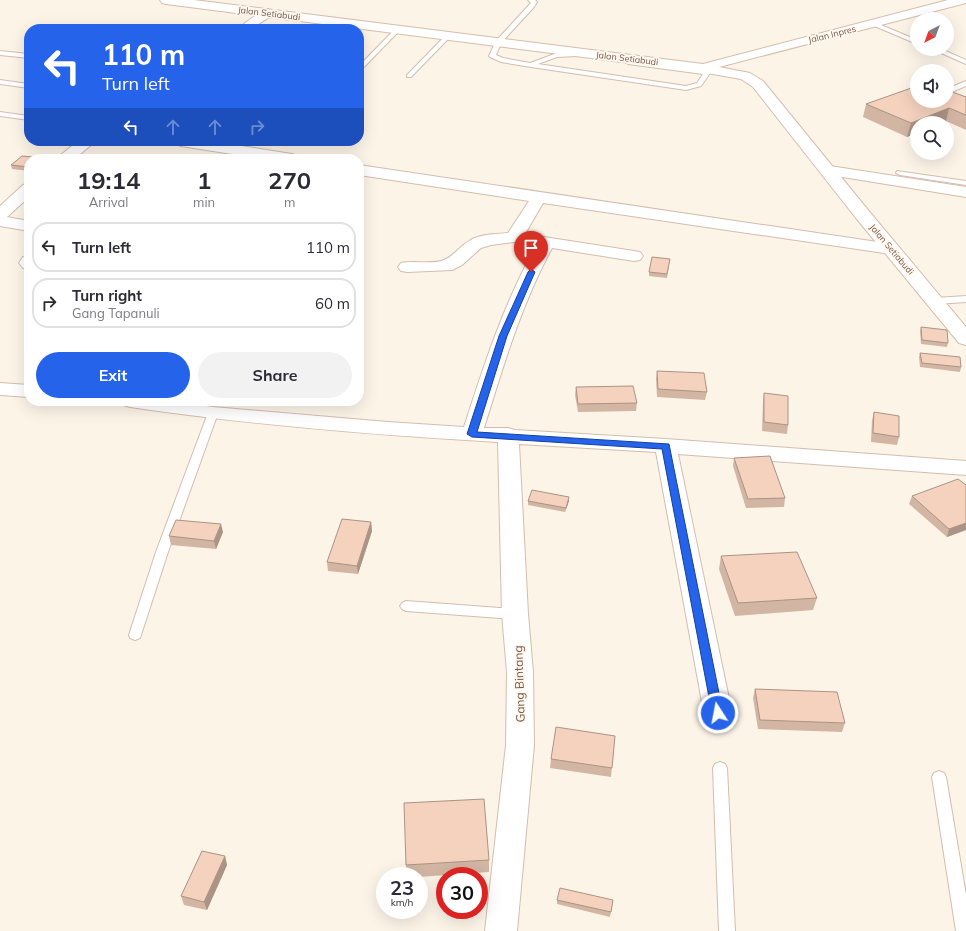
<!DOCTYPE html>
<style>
:root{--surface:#fff;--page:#f2f2f3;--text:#2b2b33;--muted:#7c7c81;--line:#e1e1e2;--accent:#2563eb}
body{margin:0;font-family:Mulish,sans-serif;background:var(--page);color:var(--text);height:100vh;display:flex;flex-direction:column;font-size:15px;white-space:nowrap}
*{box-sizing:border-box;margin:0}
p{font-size:13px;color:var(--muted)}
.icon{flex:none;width:22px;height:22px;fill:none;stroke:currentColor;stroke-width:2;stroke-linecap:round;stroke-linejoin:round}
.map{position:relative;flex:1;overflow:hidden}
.details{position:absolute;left:24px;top:154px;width:340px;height:252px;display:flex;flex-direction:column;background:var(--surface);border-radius:16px;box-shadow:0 4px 16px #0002}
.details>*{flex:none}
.banner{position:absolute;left:24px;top:24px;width:340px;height:122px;border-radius:16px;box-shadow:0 4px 16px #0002;background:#2563eb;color:#fff;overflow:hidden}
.needle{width:26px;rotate:221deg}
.buttons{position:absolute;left:910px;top:12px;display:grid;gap:8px}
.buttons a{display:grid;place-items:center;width:44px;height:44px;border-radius:50%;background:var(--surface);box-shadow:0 4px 16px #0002;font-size:20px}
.speed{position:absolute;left:376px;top:867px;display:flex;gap:8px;font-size:20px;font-weight:700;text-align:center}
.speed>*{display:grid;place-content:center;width:52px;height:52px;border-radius:50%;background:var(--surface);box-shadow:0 4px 16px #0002;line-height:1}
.speed small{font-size:10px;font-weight:400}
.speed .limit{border:6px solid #d22;background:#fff;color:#111}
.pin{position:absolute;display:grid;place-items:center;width:34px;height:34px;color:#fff;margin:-41px -17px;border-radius:50% 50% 50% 0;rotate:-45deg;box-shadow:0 0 4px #0007}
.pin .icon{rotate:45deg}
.me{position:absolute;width:44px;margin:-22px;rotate:349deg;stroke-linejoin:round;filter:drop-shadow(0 0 3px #0008)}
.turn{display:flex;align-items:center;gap:14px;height:84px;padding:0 12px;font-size:18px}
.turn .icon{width:52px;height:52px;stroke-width:2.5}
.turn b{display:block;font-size:28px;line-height:34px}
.lanes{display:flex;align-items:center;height:38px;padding:0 12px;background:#0003;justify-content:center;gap:20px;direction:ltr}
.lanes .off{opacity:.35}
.eta{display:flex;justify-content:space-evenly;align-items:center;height:68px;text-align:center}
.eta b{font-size:24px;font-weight:700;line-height:28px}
.cta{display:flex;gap:8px;margin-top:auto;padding:8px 12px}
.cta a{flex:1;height:46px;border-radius:24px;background:var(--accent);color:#fff;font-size:16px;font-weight:700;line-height:46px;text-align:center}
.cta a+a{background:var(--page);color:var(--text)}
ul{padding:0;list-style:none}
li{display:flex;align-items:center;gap:12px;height:50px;margin:0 8px 6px;padding:0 4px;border:2px solid var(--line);border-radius:16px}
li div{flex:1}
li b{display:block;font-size:15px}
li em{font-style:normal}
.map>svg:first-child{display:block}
</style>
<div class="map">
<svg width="966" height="931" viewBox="0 0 966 931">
<rect width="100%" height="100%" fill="#fdf4e8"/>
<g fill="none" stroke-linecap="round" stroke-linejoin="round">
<defs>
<g id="lane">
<path d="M 528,0 L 535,0 L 537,2 L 534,7 L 501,43 L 496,55 L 503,58 L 530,63 L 557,53 L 575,53 L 578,55 L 577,56 L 557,57 L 538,64 L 686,86 L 697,83 L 703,74 L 628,64 L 625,62 L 628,60 L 705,71 L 710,67 L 713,69 L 701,86 L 686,90 L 531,67 L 501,62 L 490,57 L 489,56 L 496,41 L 529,5 L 531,3 Z"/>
<path d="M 872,23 L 876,23 L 917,40 L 917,44 L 872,25 Z"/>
<path d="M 396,28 L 401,29 L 364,67 L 360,67 L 360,65 Z"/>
<path d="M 446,35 L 451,36 L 411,77 L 407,77 L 407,75 Z"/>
<path d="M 932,49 L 941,49 L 966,60 L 966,64 Z"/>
<path d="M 0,51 L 29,54 L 29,58 L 0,55 Z"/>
<path d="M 0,80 L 29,84 L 29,88 L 0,84 Z"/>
<path d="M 966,81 L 966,86 L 947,94 L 947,89 Z"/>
<path d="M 0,112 L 29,116 L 29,120 L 0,116 Z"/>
<path d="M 897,171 L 966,181 L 966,185 L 900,175 L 896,173 Z"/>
<path d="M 966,296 L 966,302 L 936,304 L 931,301 L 936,298 Z"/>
<path d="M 213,410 L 218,413 L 168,552 L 141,635 L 140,638 L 135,640 L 130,638 L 129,635 L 156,552 L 208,413 Z"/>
<path d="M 406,601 L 515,609 L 519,611 L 521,614 L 519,617 L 515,619 L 406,611 L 402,609 L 400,606 L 402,603 Z"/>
<path d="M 720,762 L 725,764 L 727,768 L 735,931 L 719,931 L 713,768 L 715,764 Z"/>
<path d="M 939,771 L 944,773 L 946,777 L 966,895 L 966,931 L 956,931 L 932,777 L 934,773 Z"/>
</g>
<g id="street">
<path d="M 267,9 L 271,10 L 273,13 L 271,16 L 251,29 L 237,29 L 263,10 Z"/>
<path d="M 78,141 L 96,141 L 74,159 L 56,159 Z"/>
<path d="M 173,141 L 209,141 L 292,154 L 297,156 L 300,159 L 264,159 L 181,146 L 176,144 Z"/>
<path d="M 359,165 L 891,244 L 897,245 L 900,249 L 897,253 L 891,254 L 543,203 L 525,234 L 634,251 L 640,252 L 643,256 L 640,260 L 634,261 L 552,248 C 521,305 503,367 484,428 L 508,428 L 515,430 L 666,439 L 966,461 L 966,475 L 678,454 L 732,713 L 728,721 L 718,724 L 708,721 L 704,713 L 656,452 L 519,444 L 528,614 L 533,672 L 534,745 L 517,931 L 485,931 L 506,745 L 507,672 L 502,614 L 498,442 C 375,435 252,425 130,407 L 123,405 L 120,401 L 174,401 L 213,407 L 388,422 L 464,427 C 484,365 504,303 536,246 L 514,242 L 491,245 L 481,248 L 462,265 L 452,270 L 407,272 L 401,271 L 398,267 L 401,263 C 414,260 432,265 444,260 C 454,256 460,246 469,241 C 479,234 496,234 508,233 L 529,201 L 359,175 Z"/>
<path d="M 830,166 L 966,187 L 966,197 L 824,174 L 822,171 L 824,168 Z"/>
<path d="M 29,183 L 29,197 L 7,217 L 29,221 L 29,231 L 0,226 L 0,206 L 23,185 Z"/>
<path d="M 29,256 L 29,269 L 23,268 L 19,263 L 23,257 Z"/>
<path d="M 0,383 L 29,385 L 29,397 L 0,395 Z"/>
</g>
<path id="secondary" d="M 160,0 L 194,0 L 703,64 L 948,0 L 966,0 L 966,3 L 719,67 L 750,73 L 763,81 L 868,210 L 966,327 L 966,345 L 959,343 L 856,218 L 753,87 L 741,79 L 701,72 L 166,4 L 162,3 Z"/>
</defs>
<use href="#lane" stroke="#d3bdaf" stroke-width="2"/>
<use href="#street" stroke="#d3bdaf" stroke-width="2"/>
<use href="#secondary" stroke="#d6bdac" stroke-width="2"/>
<use href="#lane" fill="#fff" fill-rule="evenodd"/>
<use href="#street" fill="#fff" fill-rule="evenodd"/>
<use href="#secondary" fill="#fff" fill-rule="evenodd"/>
</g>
<g fill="#d2b5a3">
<path d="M 966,97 L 966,130 L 946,121 L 907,137 L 863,117 L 866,104 Z"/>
<path d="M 29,159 L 29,171 L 12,169 L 11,165 Z"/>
<path d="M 670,259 L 667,278 L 649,276 L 649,272 Z"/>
<path d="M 921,327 L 948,343 L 947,347 L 921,344 L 920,331 Z"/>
<path d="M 920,353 L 961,367 L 960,372 L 920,367 L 919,357 Z"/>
<path d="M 657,371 L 707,392 L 705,400 L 657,397 L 656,379 Z"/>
<path d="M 576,387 L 637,403 L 636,411 L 578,412 L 575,395 Z"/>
<path d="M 764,393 L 788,425 L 787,434 L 762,431 L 763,401 Z"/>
<path d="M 874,412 L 899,437 L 897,445 L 871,442 L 872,420 Z"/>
<path d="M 734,458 L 785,498 L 784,507 L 746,508 L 733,466 Z"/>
<path d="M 966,485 L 966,530 L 947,537 L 909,504 L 912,496 Z"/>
<path d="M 528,501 L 569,501 L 565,512 L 528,505 Z"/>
<path d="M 371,522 L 372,531 L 358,574 L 328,571 L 327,562 Z"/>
<path d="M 223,532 L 216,549 L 171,545 L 169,536 Z"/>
<path d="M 721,556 L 817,598 L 813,610 L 735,616 L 719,569 Z"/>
<path d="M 755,689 L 845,723 L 842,732 L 758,729 L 753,698 Z"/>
<path d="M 615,736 L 611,777 L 550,768 L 551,759 Z"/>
<path d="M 225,856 L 227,865 L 207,910 L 184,905 L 181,896 Z"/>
<path d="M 489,860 L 489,872 L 419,877 L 419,876 L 406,876 L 406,865 Z"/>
<path d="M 557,900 L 613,900 L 610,917 L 557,904 Z"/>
</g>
<g fill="#ab9385">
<path d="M 949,108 L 946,121 L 942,123 L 917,123 L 917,133 L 907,137 L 911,123 Z"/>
<path d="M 569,497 L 569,501 L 565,512 L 566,508 Z"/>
<path d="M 371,522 L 372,531 L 358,574 L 357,566 Z"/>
<path d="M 966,523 L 966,530 L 947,537 L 949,529 Z"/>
<path d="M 221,524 L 223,532 L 216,549 L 214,541 Z"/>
<path d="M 225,856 L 227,865 L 207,910 L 204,902 Z"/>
</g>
<g fill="#f4d2be" stroke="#ab9385">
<path d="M 917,86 L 917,101 L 947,101 L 947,90 L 966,97 L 966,115 L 949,108 L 911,123 L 866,104 Z"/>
<path d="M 22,156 L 43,158 L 42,159 L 29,159 L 29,167 L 11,165 Z"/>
<path d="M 652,257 L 670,259 L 667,274 L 649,272 Z"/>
<path d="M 921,327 L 947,330 L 948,343 L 922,340 Z"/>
<path d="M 920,353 L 960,357 L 961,367 L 922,363 Z"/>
<path d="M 657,371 L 704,373 L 707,392 L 658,389 Z"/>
<path d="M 633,386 L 637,403 L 578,404 L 576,387 Z"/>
<path d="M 764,393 L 788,396 L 788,425 L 764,422 Z"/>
<path d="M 874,412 L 899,416 L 899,437 L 873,433 Z"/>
<path d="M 770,456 L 785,498 L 748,499 L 734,458 Z"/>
<path d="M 958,479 L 966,485 L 966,523 L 949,529 L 912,496 Z"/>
<path d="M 532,490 L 569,497 L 566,508 L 528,501 Z"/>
<path d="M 342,519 L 371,522 L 357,566 L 327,562 Z"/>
<path d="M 176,520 L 221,524 L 214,541 L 169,536 Z"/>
<path d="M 797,552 L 817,598 L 738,603 L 721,556 Z"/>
<path d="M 755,689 L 837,692 L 845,723 L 760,720 Z"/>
<path d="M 556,727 L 615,736 L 612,768 L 551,759 Z"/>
<path d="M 484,799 L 489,860 L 406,865 L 404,803 Z"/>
<path d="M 202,851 L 225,856 L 204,902 L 181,896 Z"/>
<path d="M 560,888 L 613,900 L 611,912 L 557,900 Z"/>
</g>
<path fill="#2563eb" stroke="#184099" d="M 531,269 L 535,272 L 507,336 L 477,432 L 669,444 L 723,713 L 722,716 L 718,718 L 714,716 L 712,713 L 662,449 L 472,437 L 467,434 L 499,336 L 528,272 Z"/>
<g text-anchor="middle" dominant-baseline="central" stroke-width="3.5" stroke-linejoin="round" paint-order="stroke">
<g font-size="9" fill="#79594a" stroke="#fff8ef">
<text transform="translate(269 13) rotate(7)">Jalan Setiabudi</text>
<text transform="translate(832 34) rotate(-14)">Jalan Inpres</text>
<text transform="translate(627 58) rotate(7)">Jalan Setiabudi</text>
<text transform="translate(892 249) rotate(50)">Jalan Setiabudi</text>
</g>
<g font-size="12" fill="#79594a" stroke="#fff8ef">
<text transform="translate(519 684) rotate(-92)">Gang Bintang</text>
</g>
</g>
</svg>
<div class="buttons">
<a><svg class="needle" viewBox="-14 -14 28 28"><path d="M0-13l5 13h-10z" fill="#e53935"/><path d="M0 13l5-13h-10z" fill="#7c7c81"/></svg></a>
<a><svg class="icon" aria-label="sound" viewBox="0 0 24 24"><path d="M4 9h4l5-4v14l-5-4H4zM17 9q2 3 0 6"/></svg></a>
<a><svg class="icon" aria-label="search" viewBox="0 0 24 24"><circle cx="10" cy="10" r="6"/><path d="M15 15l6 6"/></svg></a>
</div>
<div class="speed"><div>23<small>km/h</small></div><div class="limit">30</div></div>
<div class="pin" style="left:531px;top:272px;background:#d93025"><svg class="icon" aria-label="arrive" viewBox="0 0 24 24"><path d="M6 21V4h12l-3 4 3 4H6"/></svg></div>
<svg class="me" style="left:718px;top:713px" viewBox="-20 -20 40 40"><circle r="17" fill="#2563eb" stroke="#fff" stroke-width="3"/><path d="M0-11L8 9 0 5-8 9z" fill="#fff"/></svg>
<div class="banner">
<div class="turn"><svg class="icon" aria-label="left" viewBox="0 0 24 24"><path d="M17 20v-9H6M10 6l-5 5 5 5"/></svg><div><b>110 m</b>Turn left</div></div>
<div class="lanes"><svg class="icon" aria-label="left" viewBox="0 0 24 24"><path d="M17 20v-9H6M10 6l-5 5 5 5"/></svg><svg class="icon off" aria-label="ahead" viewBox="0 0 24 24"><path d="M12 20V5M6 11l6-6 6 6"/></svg><svg class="icon off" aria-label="ahead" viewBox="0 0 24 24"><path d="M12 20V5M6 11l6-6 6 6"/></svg><svg class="icon off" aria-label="right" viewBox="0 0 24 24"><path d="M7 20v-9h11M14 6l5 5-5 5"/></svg></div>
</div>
<section class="details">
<div class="eta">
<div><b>19:14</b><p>Arrival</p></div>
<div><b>1</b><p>min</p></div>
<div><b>270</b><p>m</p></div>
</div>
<ul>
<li><svg class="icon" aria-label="left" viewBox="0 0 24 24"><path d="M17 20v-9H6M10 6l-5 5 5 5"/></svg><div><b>Turn left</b></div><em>110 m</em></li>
<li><svg class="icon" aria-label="right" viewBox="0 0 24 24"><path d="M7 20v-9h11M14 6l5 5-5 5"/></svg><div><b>Turn right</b><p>Gang Tapanuli</p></div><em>60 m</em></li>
</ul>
<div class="cta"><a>Exit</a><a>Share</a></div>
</section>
</div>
